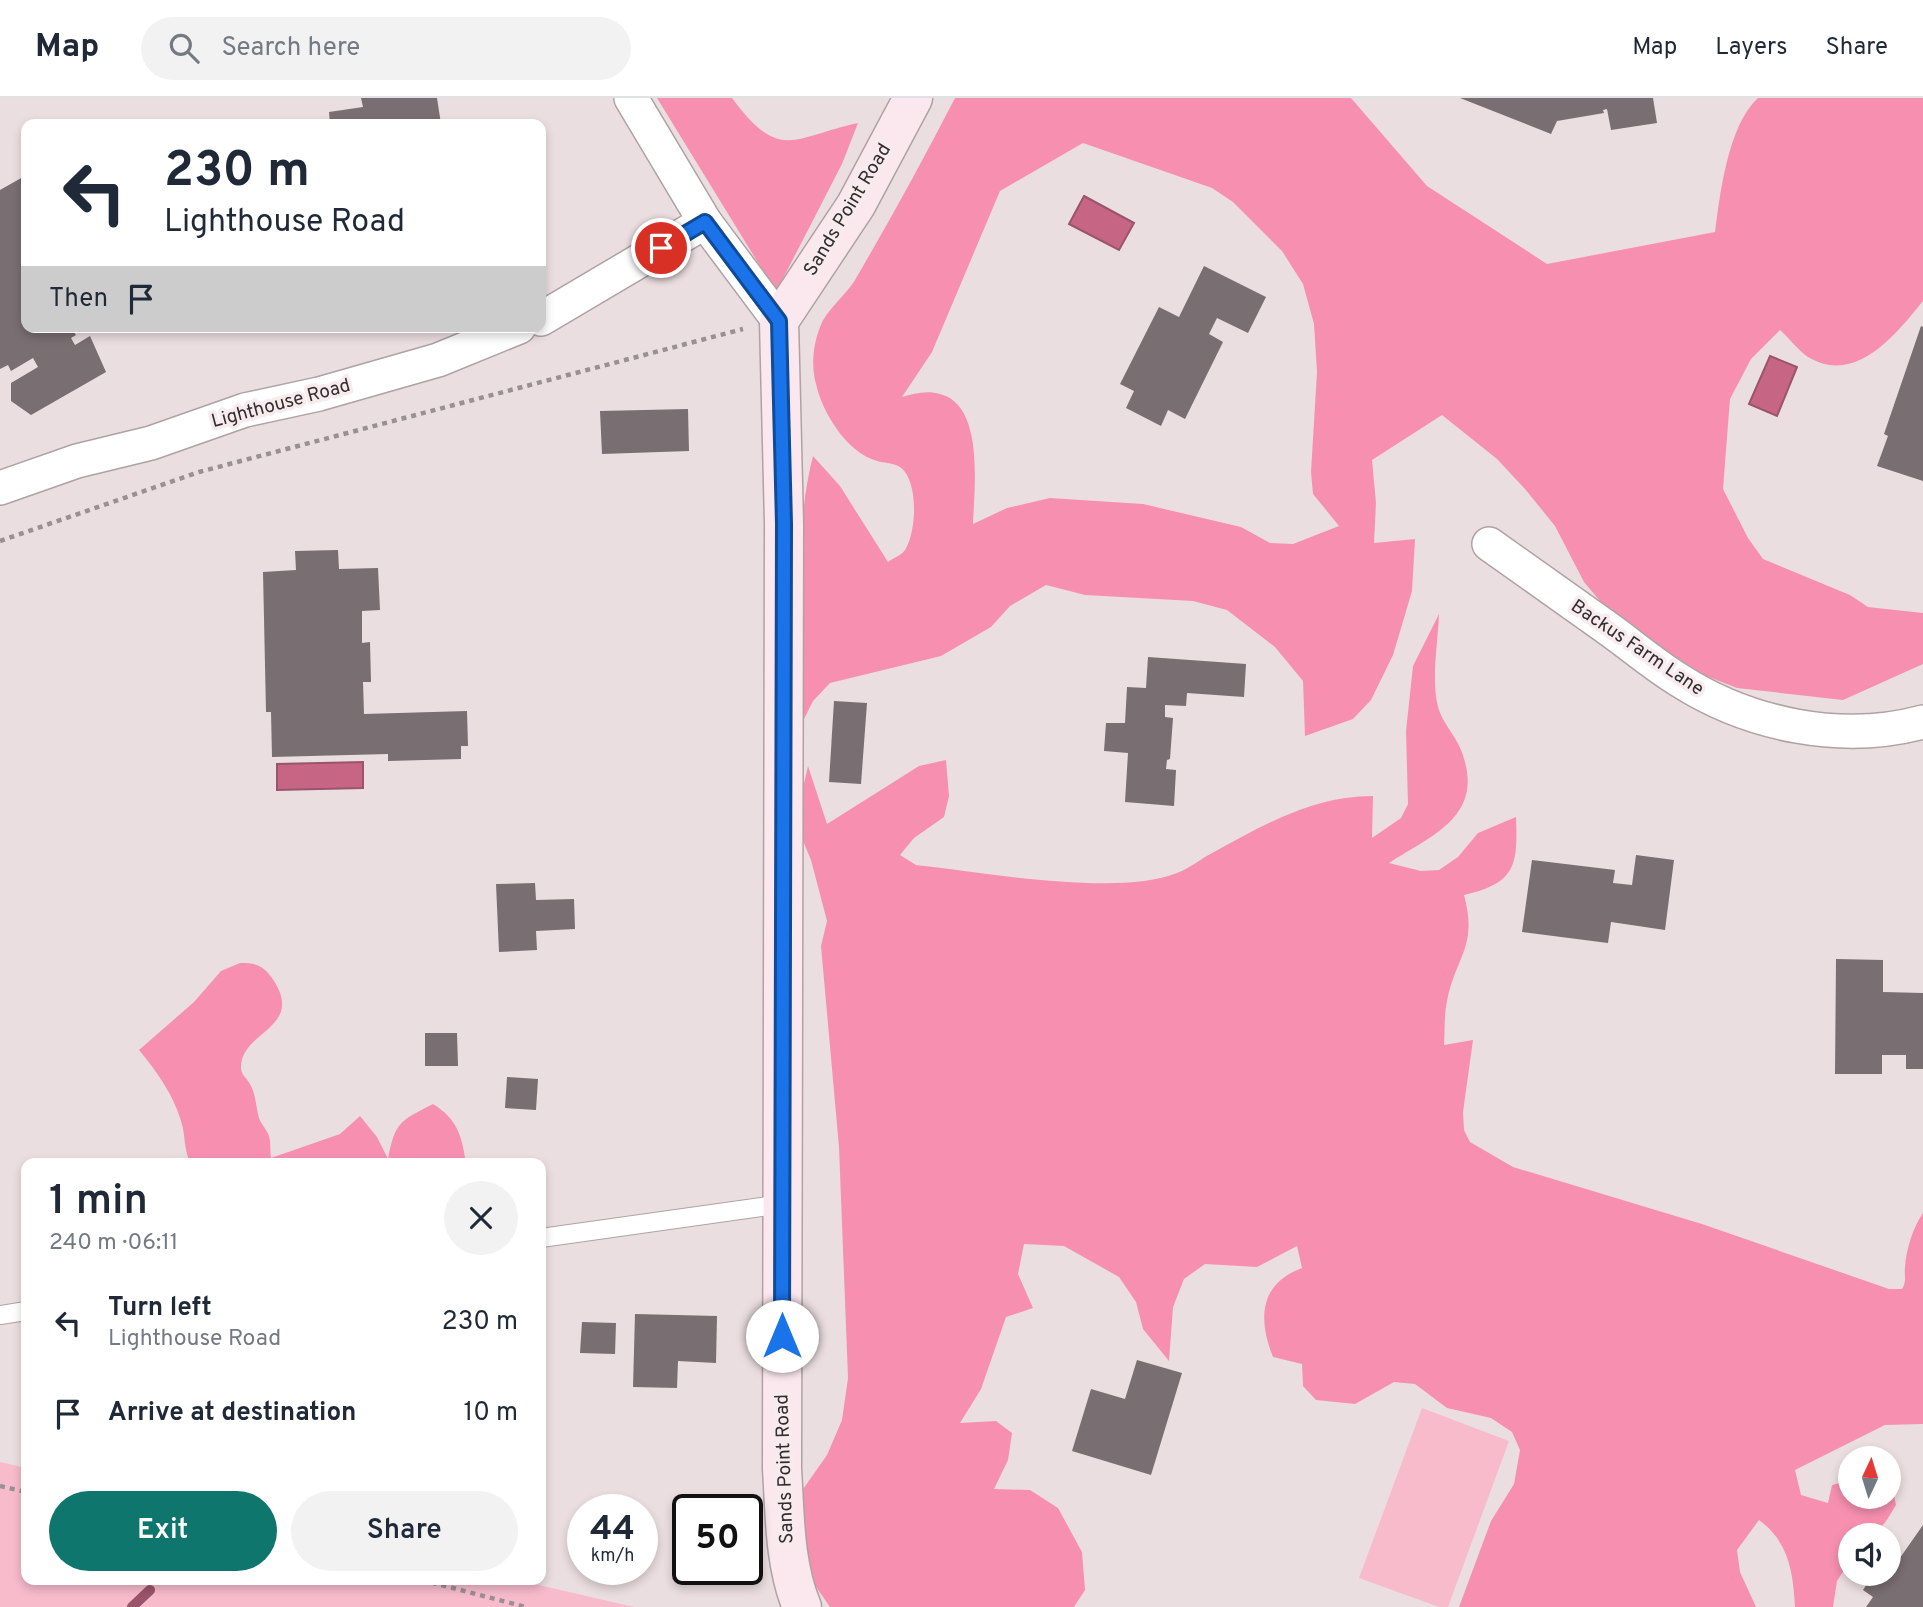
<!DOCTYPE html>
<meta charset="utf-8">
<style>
:root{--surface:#fff;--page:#f2f2f3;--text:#1f2937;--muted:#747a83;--line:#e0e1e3;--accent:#0f766e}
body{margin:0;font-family:Overpass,sans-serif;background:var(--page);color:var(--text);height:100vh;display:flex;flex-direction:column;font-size:26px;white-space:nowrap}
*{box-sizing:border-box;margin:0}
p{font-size:23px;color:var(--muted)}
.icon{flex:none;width:38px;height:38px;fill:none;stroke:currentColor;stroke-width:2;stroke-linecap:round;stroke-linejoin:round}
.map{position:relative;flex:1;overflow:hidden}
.sheet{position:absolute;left:21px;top:1060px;width:525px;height:427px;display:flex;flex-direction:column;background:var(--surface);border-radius:14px;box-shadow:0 4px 10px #0003}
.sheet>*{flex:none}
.guide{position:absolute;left:21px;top:21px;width:525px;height:214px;border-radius:14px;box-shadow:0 4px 10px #0003;background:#fff;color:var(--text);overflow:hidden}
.needle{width:46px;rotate:4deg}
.controls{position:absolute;left:1838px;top:1348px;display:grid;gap:14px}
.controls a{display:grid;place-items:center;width:63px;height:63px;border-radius:50%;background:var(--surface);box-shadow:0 4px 10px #0003;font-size:35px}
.speed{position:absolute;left:567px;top:1396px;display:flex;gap:14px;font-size:35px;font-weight:700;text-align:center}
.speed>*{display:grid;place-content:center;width:91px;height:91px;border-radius:50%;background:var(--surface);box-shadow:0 4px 10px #0003;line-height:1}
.speed small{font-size:18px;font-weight:400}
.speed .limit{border:4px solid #111;border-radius:10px;background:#fff;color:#111}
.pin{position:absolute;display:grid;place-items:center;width:60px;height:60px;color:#fff;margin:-30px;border:4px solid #fff;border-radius:50%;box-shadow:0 2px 7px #0007}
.me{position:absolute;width:77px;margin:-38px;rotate:0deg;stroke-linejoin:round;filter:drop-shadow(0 0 5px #0008)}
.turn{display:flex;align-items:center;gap:24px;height:147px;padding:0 28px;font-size:32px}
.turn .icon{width:91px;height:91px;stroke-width:2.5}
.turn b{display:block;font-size:49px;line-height:60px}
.then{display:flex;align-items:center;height:66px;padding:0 28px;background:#0003;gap:14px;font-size:26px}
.round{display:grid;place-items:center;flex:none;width:74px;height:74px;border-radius:37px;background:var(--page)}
.summary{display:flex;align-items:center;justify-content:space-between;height:119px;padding:0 28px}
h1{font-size:42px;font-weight:600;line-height:52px}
.button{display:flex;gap:14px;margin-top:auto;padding:14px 28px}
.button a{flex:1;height:80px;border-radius:42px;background:var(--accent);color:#fff;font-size:28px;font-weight:600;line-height:80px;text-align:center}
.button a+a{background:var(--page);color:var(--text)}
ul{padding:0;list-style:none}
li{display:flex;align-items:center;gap:21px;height:91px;padding:0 28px}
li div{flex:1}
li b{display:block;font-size:26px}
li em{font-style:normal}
header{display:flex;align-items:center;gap:42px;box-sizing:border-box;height:98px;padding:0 35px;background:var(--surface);border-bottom:2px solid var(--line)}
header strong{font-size:33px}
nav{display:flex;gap:38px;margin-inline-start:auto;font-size:24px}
.search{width:490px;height:63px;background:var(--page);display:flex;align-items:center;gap:18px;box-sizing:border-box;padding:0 24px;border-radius:38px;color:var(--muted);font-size:26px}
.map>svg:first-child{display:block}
</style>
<header>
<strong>Map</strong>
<div class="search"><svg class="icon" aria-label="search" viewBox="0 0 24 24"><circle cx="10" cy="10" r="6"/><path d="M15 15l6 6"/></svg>Search here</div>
<nav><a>Map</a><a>Layers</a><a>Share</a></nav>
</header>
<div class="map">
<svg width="1923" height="1509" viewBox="0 0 1923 1509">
<rect width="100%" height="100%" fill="#ebdee1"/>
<g fill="#f7bbcc">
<path d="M 1422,1310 L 1509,1343 L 1448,1509 L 1439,1509 L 1359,1480 Z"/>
<path d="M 0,1364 L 26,1370 L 26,1482 L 517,1482 L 634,1509 L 0,1509 Z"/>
</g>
<g fill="#f790b0" fill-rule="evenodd">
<path d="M 657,0 L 732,0 C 780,65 793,39 858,25 L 842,66 L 776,194 Z"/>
<path d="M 955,0 L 1351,0 L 1427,88 L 1547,166 L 1715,134 C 1720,96 1728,27 1758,0 L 1923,0 L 1923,203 C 1896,236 1856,288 1808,259 C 1798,252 1789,240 1780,232 L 1751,261 L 1730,301 L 1723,391 L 1748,440 L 1763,461 L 1850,497 L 1868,509 L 1923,515 L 1923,566 L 1843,602 L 1737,590 L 1673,565 L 1621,528 L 1584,484 L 1555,428 L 1525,391 L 1497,361 L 1442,317 L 1372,362 L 1376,405 L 1374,445 L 1415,441 L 1412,493 L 1393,557 L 1371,602 L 1353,621 L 1305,638 L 1303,583 L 1275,549 L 1227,512 L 1193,503 L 1085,497 L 1046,487 L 1010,508 L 991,529 L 941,558 L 830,585 L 813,603 L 802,625 C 802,541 792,439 813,358 L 840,388 L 888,464 C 893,460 902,457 905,452 C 916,434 918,392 905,374 C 898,364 888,366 877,363 C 847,355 822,314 816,286 C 811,268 813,247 820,229 C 826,212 845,198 855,182 C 890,122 923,62 955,0 ZM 1083,45 L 1212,90 L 1233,104 L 1282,153 L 1303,186 L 1314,226 L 1317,274 L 1311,374 L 1313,396 L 1339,428 L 1293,446 L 1270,445 L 1241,429 L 1143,406 L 1050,400 L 1007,410 L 973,426 C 974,392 985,307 940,296 C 926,292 914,296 902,299 L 932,254 L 1000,93 Z"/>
<path d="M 1439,516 C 1438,545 1431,581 1438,609 C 1442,624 1455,637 1461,652 C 1487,718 1432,737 1389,765 L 1421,773 L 1439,772 L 1458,759 L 1478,735 L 1516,719 C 1518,769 1515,785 1464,797 C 1478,849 1456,858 1447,903 C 1444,917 1445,933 1444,947 L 1473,942 L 1463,1014 L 1464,1032 L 1470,1044 L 1513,1069 L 1702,1126 L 1889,1191 L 1902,1191 C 1907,1183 1904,1178 1905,1169 C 1906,1152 1913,1129 1923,1115 L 1923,1326 L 1885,1327 L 1795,1372 L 1801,1397 L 1828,1405 L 1832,1387 L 1850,1382 L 1850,1398 L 1888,1398 L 1888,1386 L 1892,1387 L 1896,1407 C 1881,1432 1879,1437 1850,1437 L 1850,1463 L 1837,1483 L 1833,1509 L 1795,1509 C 1793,1474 1789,1444 1759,1422 L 1737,1452 L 1740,1474 L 1756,1509 L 1459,1509 L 1491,1423 L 1514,1386 L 1520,1352 L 1512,1334 L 1491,1320 L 1447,1310 L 1415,1286 L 1394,1284 L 1355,1306 L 1316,1302 L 1303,1288 L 1302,1266 L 1273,1259 C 1258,1221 1259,1186 1302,1170 L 1297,1148 L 1257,1169 L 1205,1166 L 1184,1181 L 1173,1209 L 1169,1263 L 1143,1231 L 1136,1204 L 1119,1179 L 1064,1148 L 1024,1146 L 1018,1176 L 1033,1210 L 1006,1219 L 981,1291 L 960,1325 L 996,1323 L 1012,1335 L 1008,1362 L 994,1391 L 1030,1392 L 1058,1410 L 1082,1454 L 1085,1492 L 1074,1509 L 830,1509 L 800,1466 L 801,1394 L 827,1357 L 842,1322 L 848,1280 L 839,1049 L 821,848 L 827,823 L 811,762 L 798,731 L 801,699 L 808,668 L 827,726 L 919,668 L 946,662 L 949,698 L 944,719 L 914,740 L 900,757 L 916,767 C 982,774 1117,799 1177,775 C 1190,770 1202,760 1214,754 C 1265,726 1314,698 1373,698 L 1372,740 L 1401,720 L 1408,706 L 1406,633 L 1413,568 Z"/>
<path d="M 240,865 C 256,865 263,867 272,880 C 307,931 240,932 241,970 C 241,977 248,981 251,988 C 256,998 256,1009 259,1020 C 261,1026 267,1032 269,1038 C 271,1045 270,1053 271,1060 L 340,1036 L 360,1018 L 377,1039 L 388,1061 C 395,1024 400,1023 433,1006 C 457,1021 462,1037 466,1066 L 191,1066 C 183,1051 186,1038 181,1023 C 173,996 157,974 139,952 L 194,904 L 221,873 Z"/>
</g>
<g fill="#c76585" stroke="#9a546b" stroke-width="2">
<path d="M 1084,98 L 1134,125 L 1119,152 L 1069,126 Z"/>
<path d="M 1770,258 L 1797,269 L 1777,318 L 1749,306 Z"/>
<path d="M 363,664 L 363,690 L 277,692 L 277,666 Z"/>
</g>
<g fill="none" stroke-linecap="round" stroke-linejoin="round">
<path stroke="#9a546b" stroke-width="10" d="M 132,1509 L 150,1492"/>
</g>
<g fill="#796e71">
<path d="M 361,0 L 437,0 L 441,26 L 330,26 L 329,14 L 363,9 Z"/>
<path d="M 1460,0 L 1653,0 L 1657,25 L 1611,32 L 1607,11 L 1603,12 L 1604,15 L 1557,23 L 1551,36 Z"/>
<path d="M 23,79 L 26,82 L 26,229 L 71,229 L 76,237 L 71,240 L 75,247 L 90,238 L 106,274 L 31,317 L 11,303 L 11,285 L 38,269 L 33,260 L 11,273 L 8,267 L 0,271 L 0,92 Z"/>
<path d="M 1204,168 L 1266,199 L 1248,235 L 1217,220 L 1209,236 L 1223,244 L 1185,321 L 1168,312 L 1161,328 L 1126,310 L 1134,293 L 1120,286 L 1159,209 L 1179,219 Z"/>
<path d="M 1921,228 L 1923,229 L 1923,383 L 1877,368 L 1888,338 L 1884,336 Z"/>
<path d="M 688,311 L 689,353 L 602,356 L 600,313 Z"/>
<path d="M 338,452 L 339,471 L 378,470 L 380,512 L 362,513 L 362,545 L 370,544 L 371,584 L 363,584 L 364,616 L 467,613 L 468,648 L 461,648 L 461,661 L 388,663 L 388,656 L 272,659 L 271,614 L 266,614 L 263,474 L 296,472 L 295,453 Z"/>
<path d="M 1148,559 L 1246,566 L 1244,599 L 1187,595 L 1186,608 L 1165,607 L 1165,619 L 1173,620 L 1170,661 L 1167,662 L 1166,671 L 1176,672 L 1174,708 L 1125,704 L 1128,655 L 1104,653 L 1106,625 L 1125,625 L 1127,589 L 1146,590 Z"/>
<path d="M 834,603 L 867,605 L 861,686 L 829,684 Z"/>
<path d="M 1636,757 L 1674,762 L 1665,832 L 1611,824 L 1608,845 L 1522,834 L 1532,762 L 1615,772 L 1613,785 L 1632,787 Z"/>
<path d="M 535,785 L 536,802 L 574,801 L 575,831 L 536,833 L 537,852 L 499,854 L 496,786 Z"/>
<path d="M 1836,861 L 1883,862 L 1883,894 L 1923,895 L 1923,971 L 1906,971 L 1906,957 L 1882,957 L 1882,976 L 1835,976 Z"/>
<path d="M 425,935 L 457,935 L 458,968 L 425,968 Z"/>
<path d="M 507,979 L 538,981 L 536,1012 L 505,1010 Z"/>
<path d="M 635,1216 L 717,1218 L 716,1265 L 678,1263 L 677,1290 L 633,1289 Z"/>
<path d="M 582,1224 L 616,1225 L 615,1256 L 580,1255 Z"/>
<path d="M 1137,1262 L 1182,1275 L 1151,1377 L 1072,1353 L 1091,1291 L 1125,1301 Z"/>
<path d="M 1923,1427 L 1923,1509 L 1866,1509 L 1873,1499 L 1863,1492 L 1874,1475 L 1888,1475 L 1888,1462 L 1895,1467 Z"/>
</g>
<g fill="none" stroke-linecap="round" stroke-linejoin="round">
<defs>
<g id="service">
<path d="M 541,1140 L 782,1106"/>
<path d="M 0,1217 L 26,1213"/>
</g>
<g id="minor">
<path d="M 631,0 L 705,124 L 779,223"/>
<path d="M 541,221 L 705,124"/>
<path d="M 0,390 L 77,363 L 151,345 L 245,312 L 319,296 L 438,262 L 519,229"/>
<path d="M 1489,446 C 1528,474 1567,501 1606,529 C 1630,546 1653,566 1679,582 C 1749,627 1842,646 1923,624"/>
</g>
<path id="secondary" d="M 802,1509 C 784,1466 785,1416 782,1371 L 784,426 L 779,223 L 856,107 L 913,0"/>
</defs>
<use href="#service" stroke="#aea2a5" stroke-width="20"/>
<use href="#minor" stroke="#aea2a5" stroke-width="36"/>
<use href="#secondary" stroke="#aea2a5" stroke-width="41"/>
<g stroke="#999092" stroke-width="4.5" stroke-dasharray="5 5" stroke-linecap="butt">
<path d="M 0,443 L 199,374 L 743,231"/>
<path d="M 0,1388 L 26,1394"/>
<path d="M 422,1482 L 526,1509"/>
</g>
<use href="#service" stroke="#fff" stroke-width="18"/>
<use href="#minor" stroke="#fff" stroke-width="33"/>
<use href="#secondary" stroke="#fbe8ee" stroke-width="38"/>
</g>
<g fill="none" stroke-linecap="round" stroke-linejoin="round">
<defs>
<path id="route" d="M 661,150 L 705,124 L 779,223 L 784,426 L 782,1238"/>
</defs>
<use href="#route" stroke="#114b97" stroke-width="18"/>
<use href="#route" stroke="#1a73e8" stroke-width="12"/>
</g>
<g text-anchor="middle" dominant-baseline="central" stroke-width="7" stroke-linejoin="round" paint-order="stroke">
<g font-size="19" fill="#322d2e" stroke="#f8ebee">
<text transform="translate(848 112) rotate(-59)">Sands Point Road</text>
<text transform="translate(281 306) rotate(-15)">Lighthouse Road</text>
<text transform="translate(1637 550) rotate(34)">Backus Farm Lane</text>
<text transform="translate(785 1371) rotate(-92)">Sands Point Road</text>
</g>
</g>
</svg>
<div class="controls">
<a><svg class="needle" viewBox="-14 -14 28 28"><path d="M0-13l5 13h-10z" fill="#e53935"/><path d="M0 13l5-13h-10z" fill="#747a83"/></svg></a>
<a><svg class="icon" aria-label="sound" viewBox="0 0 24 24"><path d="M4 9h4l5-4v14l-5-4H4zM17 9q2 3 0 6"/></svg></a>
</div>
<div class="speed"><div>44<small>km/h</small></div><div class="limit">50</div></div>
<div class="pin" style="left:661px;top:150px;background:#d93025"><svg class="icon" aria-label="arrive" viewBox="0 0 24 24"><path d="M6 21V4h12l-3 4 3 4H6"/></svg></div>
<svg class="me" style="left:782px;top:1238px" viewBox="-20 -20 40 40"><circle r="19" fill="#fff"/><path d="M0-13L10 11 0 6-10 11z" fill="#1a73e8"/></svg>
<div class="guide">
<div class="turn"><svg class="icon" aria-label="left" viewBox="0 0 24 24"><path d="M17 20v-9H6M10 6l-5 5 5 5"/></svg><div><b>230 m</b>Lighthouse Road</div></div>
<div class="then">Then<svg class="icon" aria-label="arrive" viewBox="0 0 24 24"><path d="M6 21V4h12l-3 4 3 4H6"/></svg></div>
</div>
<section class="sheet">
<div class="summary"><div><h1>1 min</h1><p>240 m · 06:11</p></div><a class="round"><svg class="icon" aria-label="close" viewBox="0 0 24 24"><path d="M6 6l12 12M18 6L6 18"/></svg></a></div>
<ul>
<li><svg class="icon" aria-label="left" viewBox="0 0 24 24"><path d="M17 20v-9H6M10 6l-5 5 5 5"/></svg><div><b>Turn left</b><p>Lighthouse Road</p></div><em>230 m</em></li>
<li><svg class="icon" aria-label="arrive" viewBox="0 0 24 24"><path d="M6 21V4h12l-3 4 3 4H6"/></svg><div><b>Arrive at destination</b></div><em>10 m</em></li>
</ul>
<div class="button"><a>Exit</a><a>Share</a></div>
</section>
</div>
